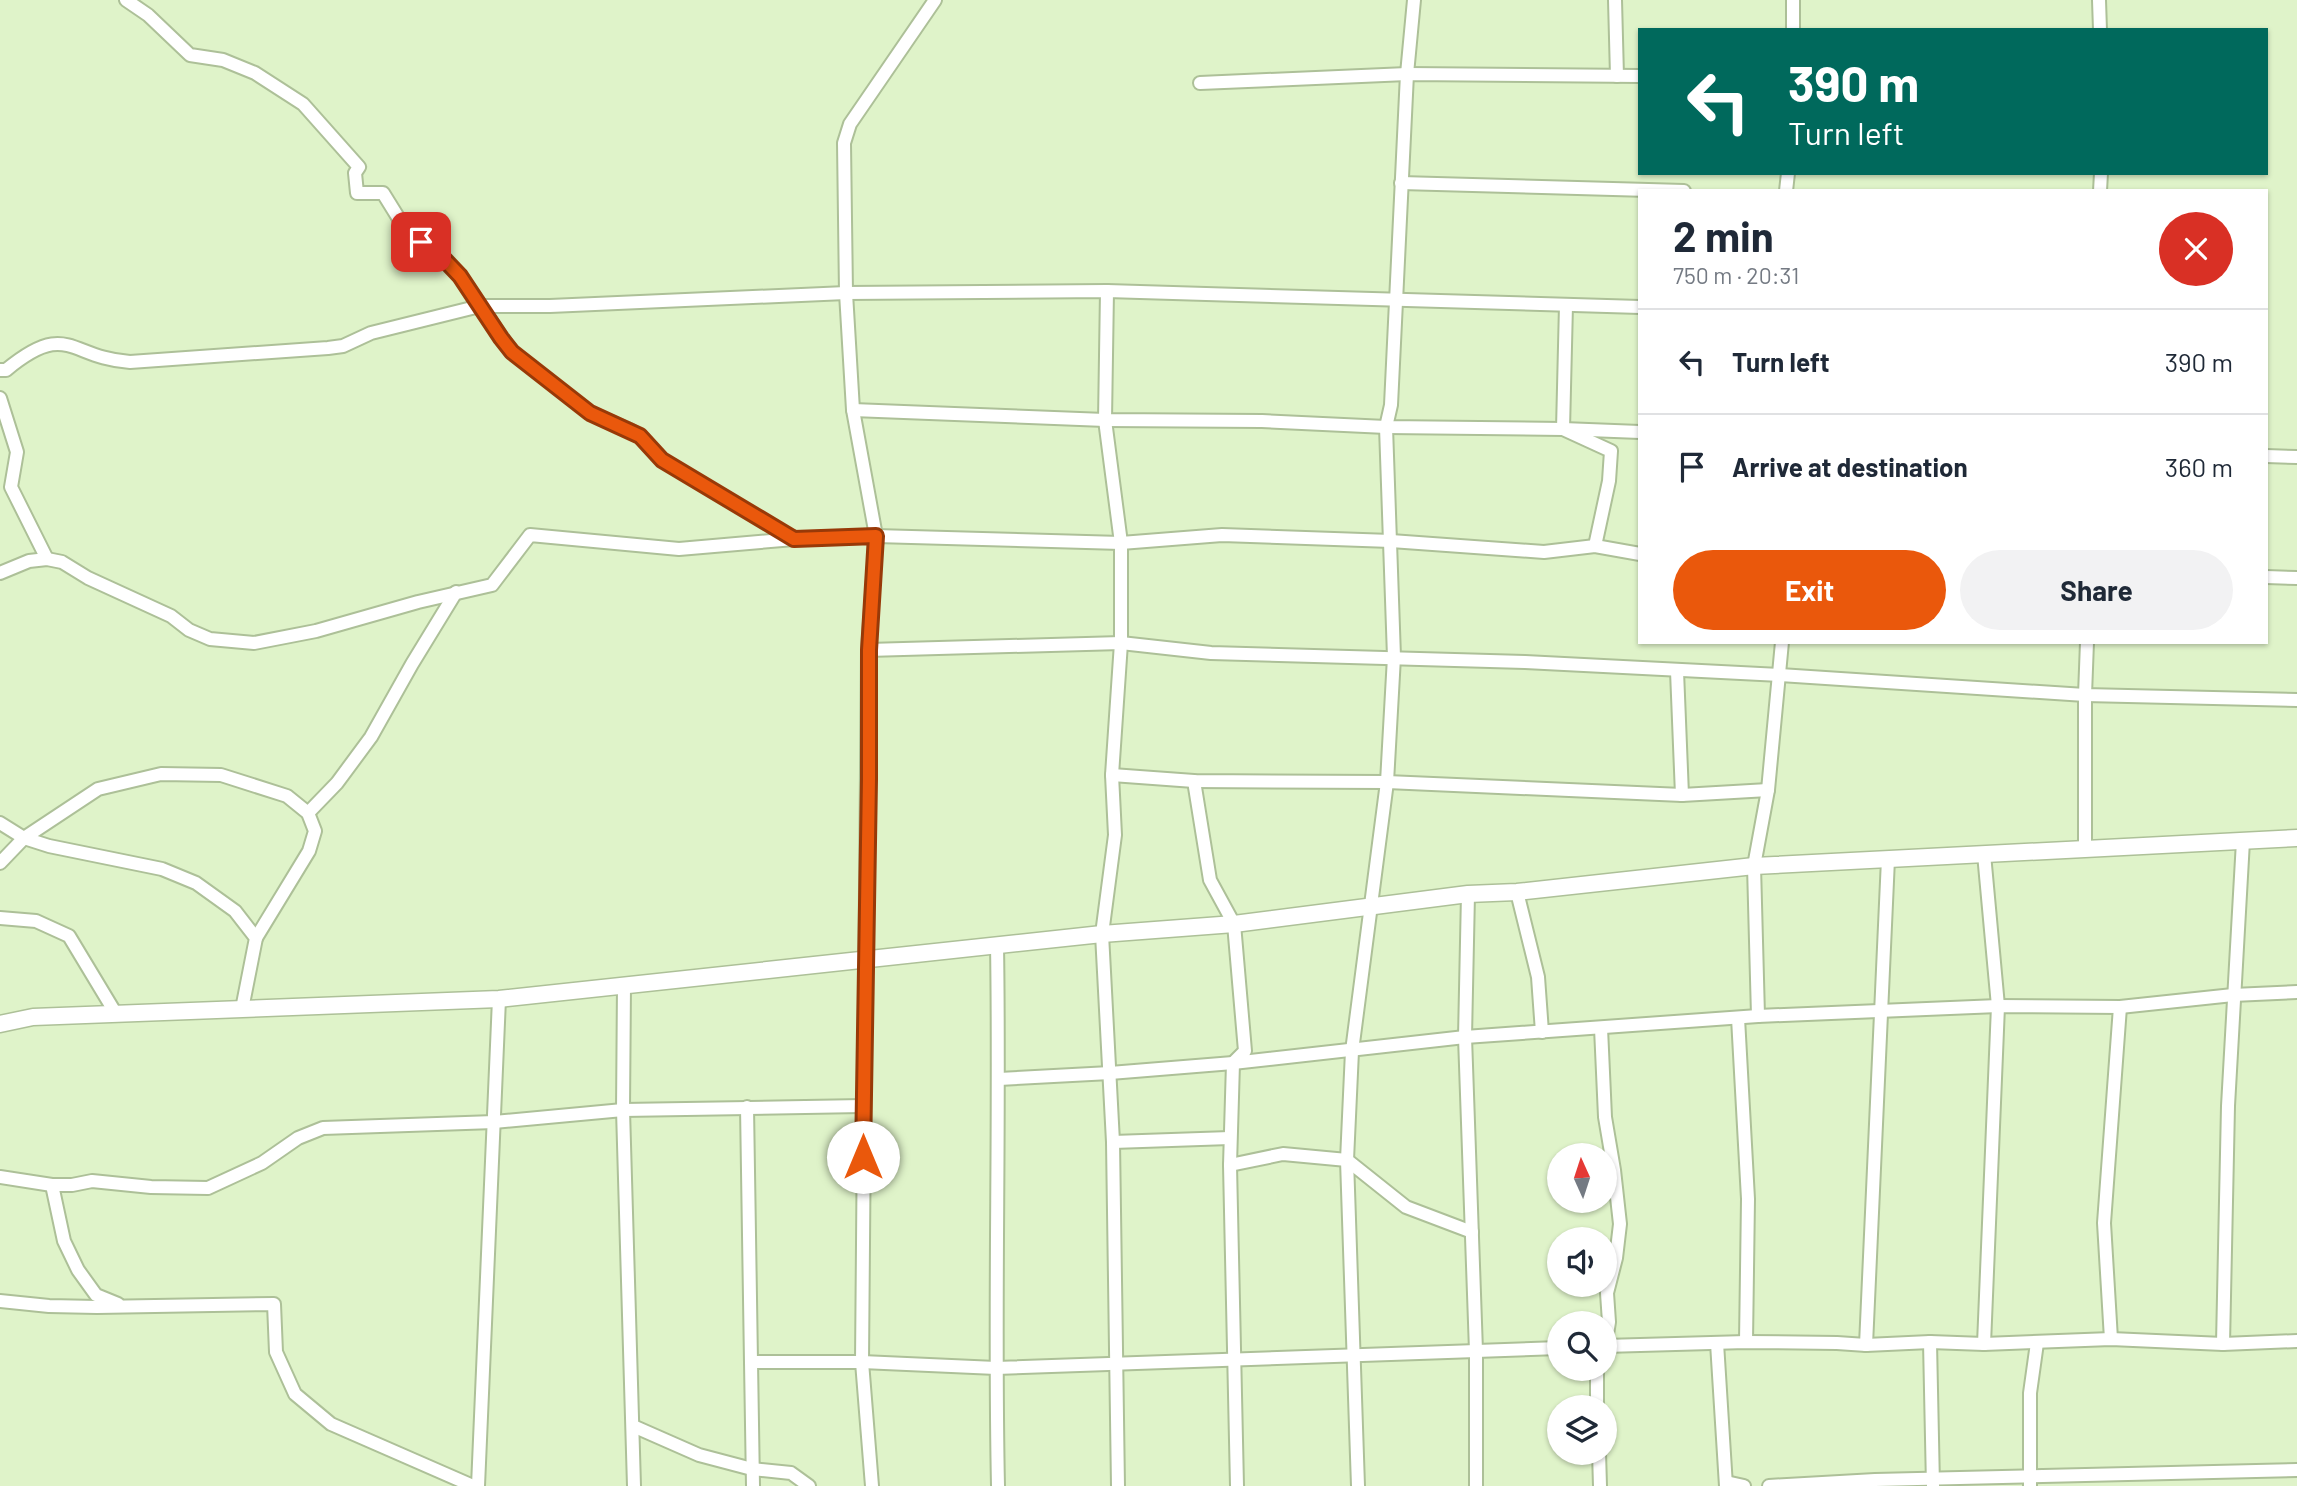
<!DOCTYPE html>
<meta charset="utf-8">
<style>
:root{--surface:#fff;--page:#f2f2f3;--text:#1f2937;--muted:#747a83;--line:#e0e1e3;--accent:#ea580c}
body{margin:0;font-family:Barlow,sans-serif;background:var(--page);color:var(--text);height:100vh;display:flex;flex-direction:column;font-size:26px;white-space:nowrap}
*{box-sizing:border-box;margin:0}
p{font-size:23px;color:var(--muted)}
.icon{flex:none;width:38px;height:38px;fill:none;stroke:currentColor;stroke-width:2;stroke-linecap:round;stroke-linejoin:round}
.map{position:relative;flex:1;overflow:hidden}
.drawer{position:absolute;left:1638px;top:189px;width:630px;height:455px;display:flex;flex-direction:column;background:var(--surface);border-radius:0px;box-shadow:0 2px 5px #0004}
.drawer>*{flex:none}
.guide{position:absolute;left:1638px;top:28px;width:630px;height:147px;border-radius:0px;box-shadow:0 2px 5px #0004;background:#00695c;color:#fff;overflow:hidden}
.needle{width:46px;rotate:357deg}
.buttons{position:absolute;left:1547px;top:1143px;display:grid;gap:14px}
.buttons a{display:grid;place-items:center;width:70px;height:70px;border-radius:50%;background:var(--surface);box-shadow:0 2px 5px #0004;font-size:35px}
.pin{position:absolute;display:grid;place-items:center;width:60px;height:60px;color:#fff;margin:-30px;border-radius:14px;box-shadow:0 4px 10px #0006}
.me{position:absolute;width:77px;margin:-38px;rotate:0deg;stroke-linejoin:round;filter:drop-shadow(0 0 5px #0008)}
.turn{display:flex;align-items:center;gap:24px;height:147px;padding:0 35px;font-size:32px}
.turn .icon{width:91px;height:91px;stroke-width:2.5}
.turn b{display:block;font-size:49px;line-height:60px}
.round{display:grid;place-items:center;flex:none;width:74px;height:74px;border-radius:37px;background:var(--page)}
.headline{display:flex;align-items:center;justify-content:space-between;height:119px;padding:0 35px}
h1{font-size:42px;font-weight:700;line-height:52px}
.action{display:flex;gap:14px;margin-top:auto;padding:14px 35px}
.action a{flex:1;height:80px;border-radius:42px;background:var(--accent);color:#fff;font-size:28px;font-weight:700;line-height:80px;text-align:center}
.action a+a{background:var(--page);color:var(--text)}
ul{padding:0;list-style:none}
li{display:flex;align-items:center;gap:21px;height:105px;padding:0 35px;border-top:2px solid var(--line)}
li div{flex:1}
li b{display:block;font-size:26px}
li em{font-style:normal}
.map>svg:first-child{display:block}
</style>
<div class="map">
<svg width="2297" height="1486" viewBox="0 0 2297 1486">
<rect width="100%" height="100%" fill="#dff3c9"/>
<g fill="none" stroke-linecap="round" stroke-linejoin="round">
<defs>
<g id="street">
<path d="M 126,0 L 148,15 L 190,55 L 223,60 L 255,73 L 303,104 L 359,167 L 355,173 L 357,193 L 383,193 L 409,235 L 442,257 L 460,276 L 512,352 L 590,413 L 630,430 L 640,436 L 662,460 L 794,539"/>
<path d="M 1615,0 L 1617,76"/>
<path d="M 2099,0 L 2100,30"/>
<path d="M 1793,30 L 1793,0"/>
<path d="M 1200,83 L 1407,74 L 1640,76"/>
<path d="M 1401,183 L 1684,191"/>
<path d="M 1786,191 L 1788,173"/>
<path d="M 2100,191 L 2101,173"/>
<path d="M 1107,291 L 1105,420 L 1121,543 L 1121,643 L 1112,775 L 1115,835 L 1102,934 L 1113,1142 L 1118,1486"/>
<path d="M 1566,305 L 1563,429 L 1611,451 L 1609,481 L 1595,546"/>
<path d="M 0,370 L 6,370 C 68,319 69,358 130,362 L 328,348 L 343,346 L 371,333 L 480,306 L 550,306 L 846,293 L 1107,291 L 1640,307"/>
<path d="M 0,398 L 17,452 L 11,487 L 47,559"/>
<path d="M 853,410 L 1105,420 L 1262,421 L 1386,427 L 1563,429 L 1640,432"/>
<path d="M 2266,456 L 2297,457"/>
<path d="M 0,573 L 29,561 L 47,559 L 62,562 L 88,578 L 171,616 L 189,630 L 210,639 L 254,643 L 316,631 L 418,602 L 492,585 L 530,535 L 679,549 L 794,539 L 876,536 L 1121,543 L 1222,535 L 1391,541 L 1544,552 L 1595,546 L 1640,554"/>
<path d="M 2266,577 L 2297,578"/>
<path d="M 868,650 L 1121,643 L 1211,653 L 1525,662 L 1780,675 L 2085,695 L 2297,700"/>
<path d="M 1677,671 L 1682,795"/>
<path d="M 1112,775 L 1194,781 L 1387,782 L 1682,795 L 1768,790"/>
<path d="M 1194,781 L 1210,880 L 1234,924 L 1245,1051 L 1233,1063 L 1230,1165 L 1237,1486"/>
<path d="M 308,813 L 337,783 L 371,737 L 412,664 L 456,592"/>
<path d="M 0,823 L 24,838 L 49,846 L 162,869 L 196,883 L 235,911 L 256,938 L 242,1009"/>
<path d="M 2085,849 L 2085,695 L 2087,642"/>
<path d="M 0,863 L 24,838 L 98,789 L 161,774 L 221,775 L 287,796 L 308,813 L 315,831 L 309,851 L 256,938"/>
<path d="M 1517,892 L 1538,977 L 1542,1032"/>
<path d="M 1468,894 L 1465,1037 L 1476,1351 L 1476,1486"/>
<path d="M 0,918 L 36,921 L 69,936 L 116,1014"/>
<path d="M 997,945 C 1000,1125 994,1306 998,1486"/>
<path d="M 624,985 L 623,1110 L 634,1486"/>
<path d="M 1758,1016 L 1754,866 L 1768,790 L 1782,642"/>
<path d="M 1738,1018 L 1748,1199 L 1746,1342"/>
<path d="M 1601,1028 L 1605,1117 L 1614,1170 L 1620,1224 L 1616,1258 L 1607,1293 L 1609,1322 L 1605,1347"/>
<path d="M 999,1079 L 1110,1073 L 1233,1063 L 1465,1037 L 1758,1016 L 1998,1006 L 2120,1007 L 2233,995 L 2297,992"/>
<path d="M 747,1107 L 751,1362"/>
<path d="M 1113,1142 L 1230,1138"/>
<path d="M 1230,1165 L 1283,1154 L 1347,1160 L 1406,1207 L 1472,1232"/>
<path d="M 0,1177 L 52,1185 L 72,1185 L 92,1181 L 151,1187 L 208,1188 L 262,1163 L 298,1138 L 323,1128 L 494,1122 L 623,1110 L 863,1106"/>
<path d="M 52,1185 L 64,1241 L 78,1270 L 96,1295 L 118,1304"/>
<path d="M 0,1301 L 49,1306 L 97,1307 L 274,1304 L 276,1352 L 295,1394 L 331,1424 L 473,1486"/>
<path d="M 2111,1339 L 2104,1223 L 2120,1007"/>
<path d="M 1930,1342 L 1933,1486"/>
<path d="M 1717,1343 L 1726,1486"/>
<path d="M 1984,1344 L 1998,1006 L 1984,854"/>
<path d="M 2223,1344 L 2228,1106 L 2243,841"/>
<path d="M 1866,1345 L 1888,859"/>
<path d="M 1605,1346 L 1746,1342 L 1837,1343 L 1866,1345 L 1930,1342 L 1984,1344 L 2111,1339 L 2223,1344 L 2297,1341"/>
<path d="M 1597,1407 L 1597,1368"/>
<path d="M 633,1426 L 699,1455 L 752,1469 L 791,1473 L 809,1486"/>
<path d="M 1599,1452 L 1600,1486"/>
<path d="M 1726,1482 L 1744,1486"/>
<path d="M 478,1486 L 499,999"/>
<path d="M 753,1486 L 751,1362 L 862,1362 L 996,1368 L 1559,1348"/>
<path d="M 872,1486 L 862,1362 L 868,650 L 876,536 L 853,410 L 846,293 L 844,143 L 850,124 L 935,0"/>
<path d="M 1358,1486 L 1347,1160 L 1352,1051 L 1387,782 L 1394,657 L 1386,427 L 1391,405 L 1407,74 L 1414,0"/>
<path d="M 1769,1486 L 1875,1480 L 2297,1470"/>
<path d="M 2030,1486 L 2030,1393 L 2037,1343"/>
</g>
<path id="secondary" d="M 0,1024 L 33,1017 L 499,999 L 1102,934 L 1234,924 L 1468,894 L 1517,892 L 1754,866 L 2297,838"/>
</defs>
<use href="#street" stroke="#adc098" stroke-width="16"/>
<use href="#secondary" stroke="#adc098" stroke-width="19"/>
<use href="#street" stroke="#fff" stroke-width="12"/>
<use href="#secondary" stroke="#fff" stroke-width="16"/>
</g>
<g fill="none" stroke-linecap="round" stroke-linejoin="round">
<defs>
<path id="route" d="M 421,242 L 442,257 L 460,276 L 501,338 L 512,352 L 590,413 L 640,436 L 662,460 L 794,539 L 876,536 L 869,650 L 869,779 L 863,1157"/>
</defs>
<use href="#route" stroke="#983908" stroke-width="18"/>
<use href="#route" stroke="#ea580c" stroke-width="12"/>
</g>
</svg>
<div class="buttons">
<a><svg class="needle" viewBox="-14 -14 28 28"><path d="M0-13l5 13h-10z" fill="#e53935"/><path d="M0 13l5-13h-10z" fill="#747a83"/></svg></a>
<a><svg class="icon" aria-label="sound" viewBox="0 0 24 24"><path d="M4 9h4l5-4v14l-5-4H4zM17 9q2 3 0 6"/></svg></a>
<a><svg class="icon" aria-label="search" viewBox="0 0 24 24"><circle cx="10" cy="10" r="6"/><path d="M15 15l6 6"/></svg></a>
<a><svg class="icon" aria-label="layers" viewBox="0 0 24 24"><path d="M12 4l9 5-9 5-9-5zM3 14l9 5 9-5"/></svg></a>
</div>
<div class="pin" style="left:421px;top:242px;background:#d93025"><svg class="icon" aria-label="arrive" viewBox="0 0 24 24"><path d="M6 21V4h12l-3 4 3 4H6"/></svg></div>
<svg class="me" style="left:863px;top:1157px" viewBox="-20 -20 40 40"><circle r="19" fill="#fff"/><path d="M0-13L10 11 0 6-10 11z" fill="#ea580c"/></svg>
<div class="guide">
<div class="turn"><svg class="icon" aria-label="left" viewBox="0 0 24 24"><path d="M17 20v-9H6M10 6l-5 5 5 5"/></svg><div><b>390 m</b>Turn left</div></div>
</div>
<section class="drawer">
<div class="headline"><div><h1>2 min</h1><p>750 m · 20:31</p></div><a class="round" style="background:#d93025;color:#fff"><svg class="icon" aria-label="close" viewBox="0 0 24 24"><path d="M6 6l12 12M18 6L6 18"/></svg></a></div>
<ul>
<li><svg class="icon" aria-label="left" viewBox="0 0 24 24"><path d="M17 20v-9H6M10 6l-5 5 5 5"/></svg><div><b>Turn left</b></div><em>390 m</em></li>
<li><svg class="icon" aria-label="arrive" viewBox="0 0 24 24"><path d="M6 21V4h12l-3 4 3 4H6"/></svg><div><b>Arrive at destination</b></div><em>360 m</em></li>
</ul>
<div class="action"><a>Exit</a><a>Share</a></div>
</section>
</div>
